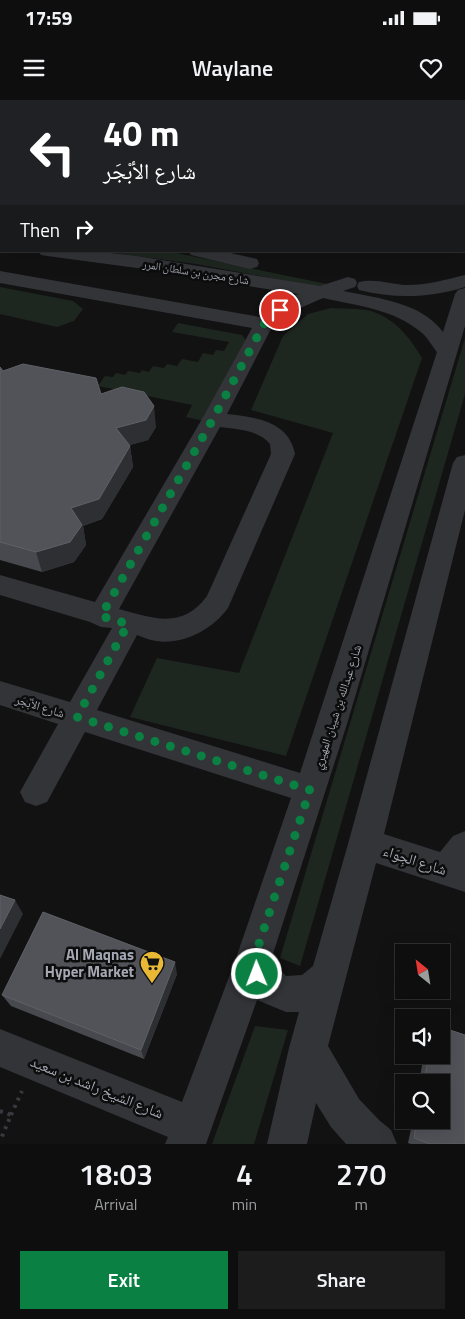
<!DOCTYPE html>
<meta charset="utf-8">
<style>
:root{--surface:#0e0e0e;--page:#1c1c1c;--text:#f1f3f6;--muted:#9b9c9e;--line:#2e2e2e;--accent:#0b8043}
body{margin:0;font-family:"Titillium Web","Noto Naskh Arabic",sans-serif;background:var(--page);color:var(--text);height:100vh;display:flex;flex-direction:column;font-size:19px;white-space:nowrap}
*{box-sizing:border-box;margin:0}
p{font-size:16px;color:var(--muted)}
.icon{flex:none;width:28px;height:28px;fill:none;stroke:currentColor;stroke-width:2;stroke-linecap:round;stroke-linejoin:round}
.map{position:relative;height:1044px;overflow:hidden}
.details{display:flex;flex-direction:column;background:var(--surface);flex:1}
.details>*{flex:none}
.hud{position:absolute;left:0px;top:0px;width:465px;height:152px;box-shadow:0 5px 20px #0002,0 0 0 1px var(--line);background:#202124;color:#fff;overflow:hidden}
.needle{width:32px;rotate:330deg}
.buttons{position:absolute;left:395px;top:844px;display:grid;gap:10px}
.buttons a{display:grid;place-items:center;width:55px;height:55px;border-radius:0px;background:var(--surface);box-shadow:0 5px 20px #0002,0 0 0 1px var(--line);font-size:25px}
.pin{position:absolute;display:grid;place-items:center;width:42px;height:42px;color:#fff;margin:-21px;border:2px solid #fff;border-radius:50%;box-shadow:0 1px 5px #0007}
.me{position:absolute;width:55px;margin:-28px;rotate:359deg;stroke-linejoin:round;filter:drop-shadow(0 0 4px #0008)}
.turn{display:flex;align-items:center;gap:18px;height:105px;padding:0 20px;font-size:22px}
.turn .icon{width:65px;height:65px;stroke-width:2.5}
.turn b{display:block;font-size:35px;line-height:42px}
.then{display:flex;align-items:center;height:48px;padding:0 20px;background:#0003;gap:10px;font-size:19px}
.eta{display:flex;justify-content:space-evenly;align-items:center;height:85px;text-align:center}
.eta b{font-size:30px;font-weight:600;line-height:35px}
.button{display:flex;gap:10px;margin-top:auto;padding:10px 20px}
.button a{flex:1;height:58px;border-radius:0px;background:var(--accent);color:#fff;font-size:20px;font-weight:600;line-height:58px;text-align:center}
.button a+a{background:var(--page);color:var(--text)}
.status{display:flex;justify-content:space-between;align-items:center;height:35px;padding:0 25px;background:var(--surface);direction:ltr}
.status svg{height:14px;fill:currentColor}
header{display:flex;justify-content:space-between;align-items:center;height:65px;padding:0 20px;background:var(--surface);font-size:22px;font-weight:600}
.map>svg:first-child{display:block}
</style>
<div class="status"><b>17:59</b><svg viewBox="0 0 49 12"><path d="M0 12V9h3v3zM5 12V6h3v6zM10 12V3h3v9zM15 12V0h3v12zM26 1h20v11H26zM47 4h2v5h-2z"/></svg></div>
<header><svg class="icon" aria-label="menu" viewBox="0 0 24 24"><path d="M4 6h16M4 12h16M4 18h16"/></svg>Waylane<svg class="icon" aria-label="heart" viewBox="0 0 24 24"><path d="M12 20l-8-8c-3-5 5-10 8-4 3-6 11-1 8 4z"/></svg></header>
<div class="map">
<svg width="465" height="1044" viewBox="0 0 465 1044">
<rect width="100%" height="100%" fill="#121213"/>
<g fill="#1e2620">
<path d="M 99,151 L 167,151 L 327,184 L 325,188 L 196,164 Z"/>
<path d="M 0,187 L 73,201 L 83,209 L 74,221 L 57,227 L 0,214 Z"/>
<path d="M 331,208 C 344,209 359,208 371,211 C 396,219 410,238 422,258 L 286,656 L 130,617 L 157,558 L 239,573 L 333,333 L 251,310 L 283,236 L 308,214 Z"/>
<path d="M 178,223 L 242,235 L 247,242 L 204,321 L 186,317 L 192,305 L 98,286 L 105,276 L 113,277 L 116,273 L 125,275 L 128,271 L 140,273 L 142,270 L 149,272 L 153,266 L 164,268 L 167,264 L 177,266 L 182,259 L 198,262 L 203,253 L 213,255 L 216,250 L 224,251 L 229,242 L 172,232 Z"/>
<path d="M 465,238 L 465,294 L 300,866 L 280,858 Z"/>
<path d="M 255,926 L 288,930 L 254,1044 L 212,1044 Z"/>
</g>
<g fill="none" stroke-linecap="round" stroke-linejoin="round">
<g stroke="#393a3f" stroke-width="4" stroke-dasharray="3 5" stroke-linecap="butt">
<path d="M 0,1011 L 11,1015 L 0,1041"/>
<path d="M 11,1015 L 22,991"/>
</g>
<g fill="#333438" fill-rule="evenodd">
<rect x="0" y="53" width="1" height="10"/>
<rect x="0" y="99" width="1" height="11"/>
<rect x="0" y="139" width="1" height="10"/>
<path d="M 38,151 L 94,151 L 137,156 L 320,186 L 348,177 L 355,179 L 357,183 L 355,187 L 343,191 C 377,198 421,202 443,232 L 455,194 L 458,190 L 465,188 L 465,226 L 347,624 L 271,860 L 286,876 L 302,875 L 313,866 L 348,744 L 453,363 L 457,357 L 465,355 L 465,410 L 384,734 L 440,752 L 453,736 L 465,731 L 465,792 L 376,763 L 328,946 L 359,999 L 379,1020 L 391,1030 L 397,1044 L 346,1044 L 331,1027 L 316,1003 L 307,1044 L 267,1044 L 289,948 L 299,912 L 286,912 L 257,900 L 206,1044 L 165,1044 L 168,1037 L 0,967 L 0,929 L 182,1002 L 235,861 L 291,698 L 85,632 L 47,702 L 36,706 L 25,702 L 20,692 L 58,624 L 0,605 L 0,581 L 70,602 L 112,528 L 101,527 L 90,522 L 0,495 L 0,475 L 95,502 L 202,319 L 252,228 L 0,183 L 0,171 L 260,217 L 275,205 L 298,194 L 137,168 L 47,156 L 41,155 ZM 323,198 C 358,206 394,209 422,233 C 428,238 432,246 437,252 L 300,673 L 97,610 L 137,535 C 143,537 149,540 156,541 C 183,545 212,530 228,508 L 295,354 C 289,321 255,317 227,314 L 272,227 L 289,213 ZM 220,327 C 236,329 259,330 270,344 L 271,354 L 207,496 C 182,530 153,518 119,509 Z"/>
<path d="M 188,151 L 222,151 L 257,159 L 259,163 L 257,167 L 250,169 L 191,155 Z"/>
<path d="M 465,175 L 465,187 C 430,198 395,199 359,190 L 357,186 L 359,182 C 374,178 391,184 406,185 C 427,185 445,180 465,175 Z"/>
</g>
</g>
<g fill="#48494e">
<rect x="138" y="0" width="116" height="1"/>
<path d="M 0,267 L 3,271 L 101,294 L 156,327 L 148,340 L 130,345 L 130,346 L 133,367 L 102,419 L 83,426 L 86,445 L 74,462 L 42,472 L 0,460 Z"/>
<path d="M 177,874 L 144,959 L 11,906 L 2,895 Z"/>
<path d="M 424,955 L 441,955 L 465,1044 L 411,1044 L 408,1043 L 413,1020 L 441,1020 L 441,982 L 419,982 Z"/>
</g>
<g fill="#2e2f32">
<path d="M 154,306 L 156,327 L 148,340 L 119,348 L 116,328 Z"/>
<path d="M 130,346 L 133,367 L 102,419 L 83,426 L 86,445 L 74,462 L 42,472 L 36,452 L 71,408 Z"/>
<path d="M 15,800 L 23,814 L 0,859 L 0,829 Z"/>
<path d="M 175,862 L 177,874 L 144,959 L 141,950 Z"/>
</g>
<g fill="#525359" stroke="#5f6167">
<path d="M 160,0 L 183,0 L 181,1 L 168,1 Z"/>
<path d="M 186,0 L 250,0 L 249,1 L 194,1 Z"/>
<path d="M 416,0 L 465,0 L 465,9 L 464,9 L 464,1 L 416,1 Z"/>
<path d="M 23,264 L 96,278 L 101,294 L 122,287 L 144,292 L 154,306 L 146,320 L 116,328 L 130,346 L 99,399 L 71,408 L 82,425 L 70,442 L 36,452 L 0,442 L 0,267 L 3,271 Z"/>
<path d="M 0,795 L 15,800 L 0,829 Z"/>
<path d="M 43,812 L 175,862 L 141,950 L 2,895 Z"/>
<path d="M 441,927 L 465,935 L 465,1044 L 430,1044 L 414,1038 L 417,1020 L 441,1020 L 441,982 L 424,982 L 429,955 L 441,955 Z"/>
</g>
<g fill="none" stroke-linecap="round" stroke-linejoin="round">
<path stroke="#0b8043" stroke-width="9" stroke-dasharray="0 16.2" d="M 257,874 L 253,862 L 310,690 L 77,617 L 128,524 L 101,516 L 213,319 L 264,224 L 280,210"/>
</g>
<defs>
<symbol id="supermarket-pin" viewBox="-11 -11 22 30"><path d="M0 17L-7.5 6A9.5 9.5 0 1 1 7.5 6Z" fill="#e9b834" stroke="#0d0d0e"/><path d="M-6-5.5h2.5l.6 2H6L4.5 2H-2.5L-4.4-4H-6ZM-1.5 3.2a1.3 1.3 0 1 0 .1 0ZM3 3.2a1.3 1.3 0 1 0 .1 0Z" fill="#111"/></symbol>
</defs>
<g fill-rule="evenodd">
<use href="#supermarket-pin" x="138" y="849" width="28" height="38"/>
</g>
<g text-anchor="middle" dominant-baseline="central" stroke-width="5" stroke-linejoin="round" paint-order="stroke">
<g font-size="11" fill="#a4a8b3" stroke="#0d0d0e">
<text transform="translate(196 172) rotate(9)">شارع مجرن بن سلطان المرر</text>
</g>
<g font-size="12" fill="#a4a8b3" stroke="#0d0d0e">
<text transform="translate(40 606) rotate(17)">شارع الأبْجَر</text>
<text transform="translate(337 607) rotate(-72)">شارع عبدالله بن شيبان المهيري</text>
</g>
<g font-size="15" fill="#a4a8b3" stroke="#0d0d0e">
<text transform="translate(415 760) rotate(18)">شارع الجِوَاء</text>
<text transform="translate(97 987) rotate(22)">شارع الشيخ راشد بن سعيد</text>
</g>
<g font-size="15" font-weight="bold" fill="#a4a8b3" stroke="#0d0d0e" text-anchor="end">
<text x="134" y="854">Al Maqnas<tspan x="134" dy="17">Hyper Market</tspan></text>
</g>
</g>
</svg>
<div class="buttons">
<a><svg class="needle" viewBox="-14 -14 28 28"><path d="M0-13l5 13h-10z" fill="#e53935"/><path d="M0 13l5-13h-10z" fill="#9b9c9e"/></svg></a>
<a><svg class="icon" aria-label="sound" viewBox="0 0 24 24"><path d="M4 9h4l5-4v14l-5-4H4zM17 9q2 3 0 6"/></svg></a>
<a><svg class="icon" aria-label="search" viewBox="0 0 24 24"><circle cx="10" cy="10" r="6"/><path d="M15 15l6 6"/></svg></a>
</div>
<div class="pin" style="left:280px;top:210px;background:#d93025"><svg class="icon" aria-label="arrive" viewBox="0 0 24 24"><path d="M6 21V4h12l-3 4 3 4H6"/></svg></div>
<svg class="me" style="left:257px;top:874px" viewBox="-20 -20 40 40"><circle r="17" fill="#0b8043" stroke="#fff" stroke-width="3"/><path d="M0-11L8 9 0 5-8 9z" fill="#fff"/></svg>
<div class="hud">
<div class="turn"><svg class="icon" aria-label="left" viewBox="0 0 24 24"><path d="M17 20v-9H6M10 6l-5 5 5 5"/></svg><div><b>40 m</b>شارع الأبْجَر</div></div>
<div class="then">Then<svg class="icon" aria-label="right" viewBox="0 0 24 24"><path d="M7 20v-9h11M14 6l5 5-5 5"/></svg></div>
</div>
</div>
<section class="details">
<div class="eta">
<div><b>18:03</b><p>Arrival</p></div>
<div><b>4</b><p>min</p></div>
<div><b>270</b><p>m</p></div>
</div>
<div class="button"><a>Exit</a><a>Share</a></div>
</section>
